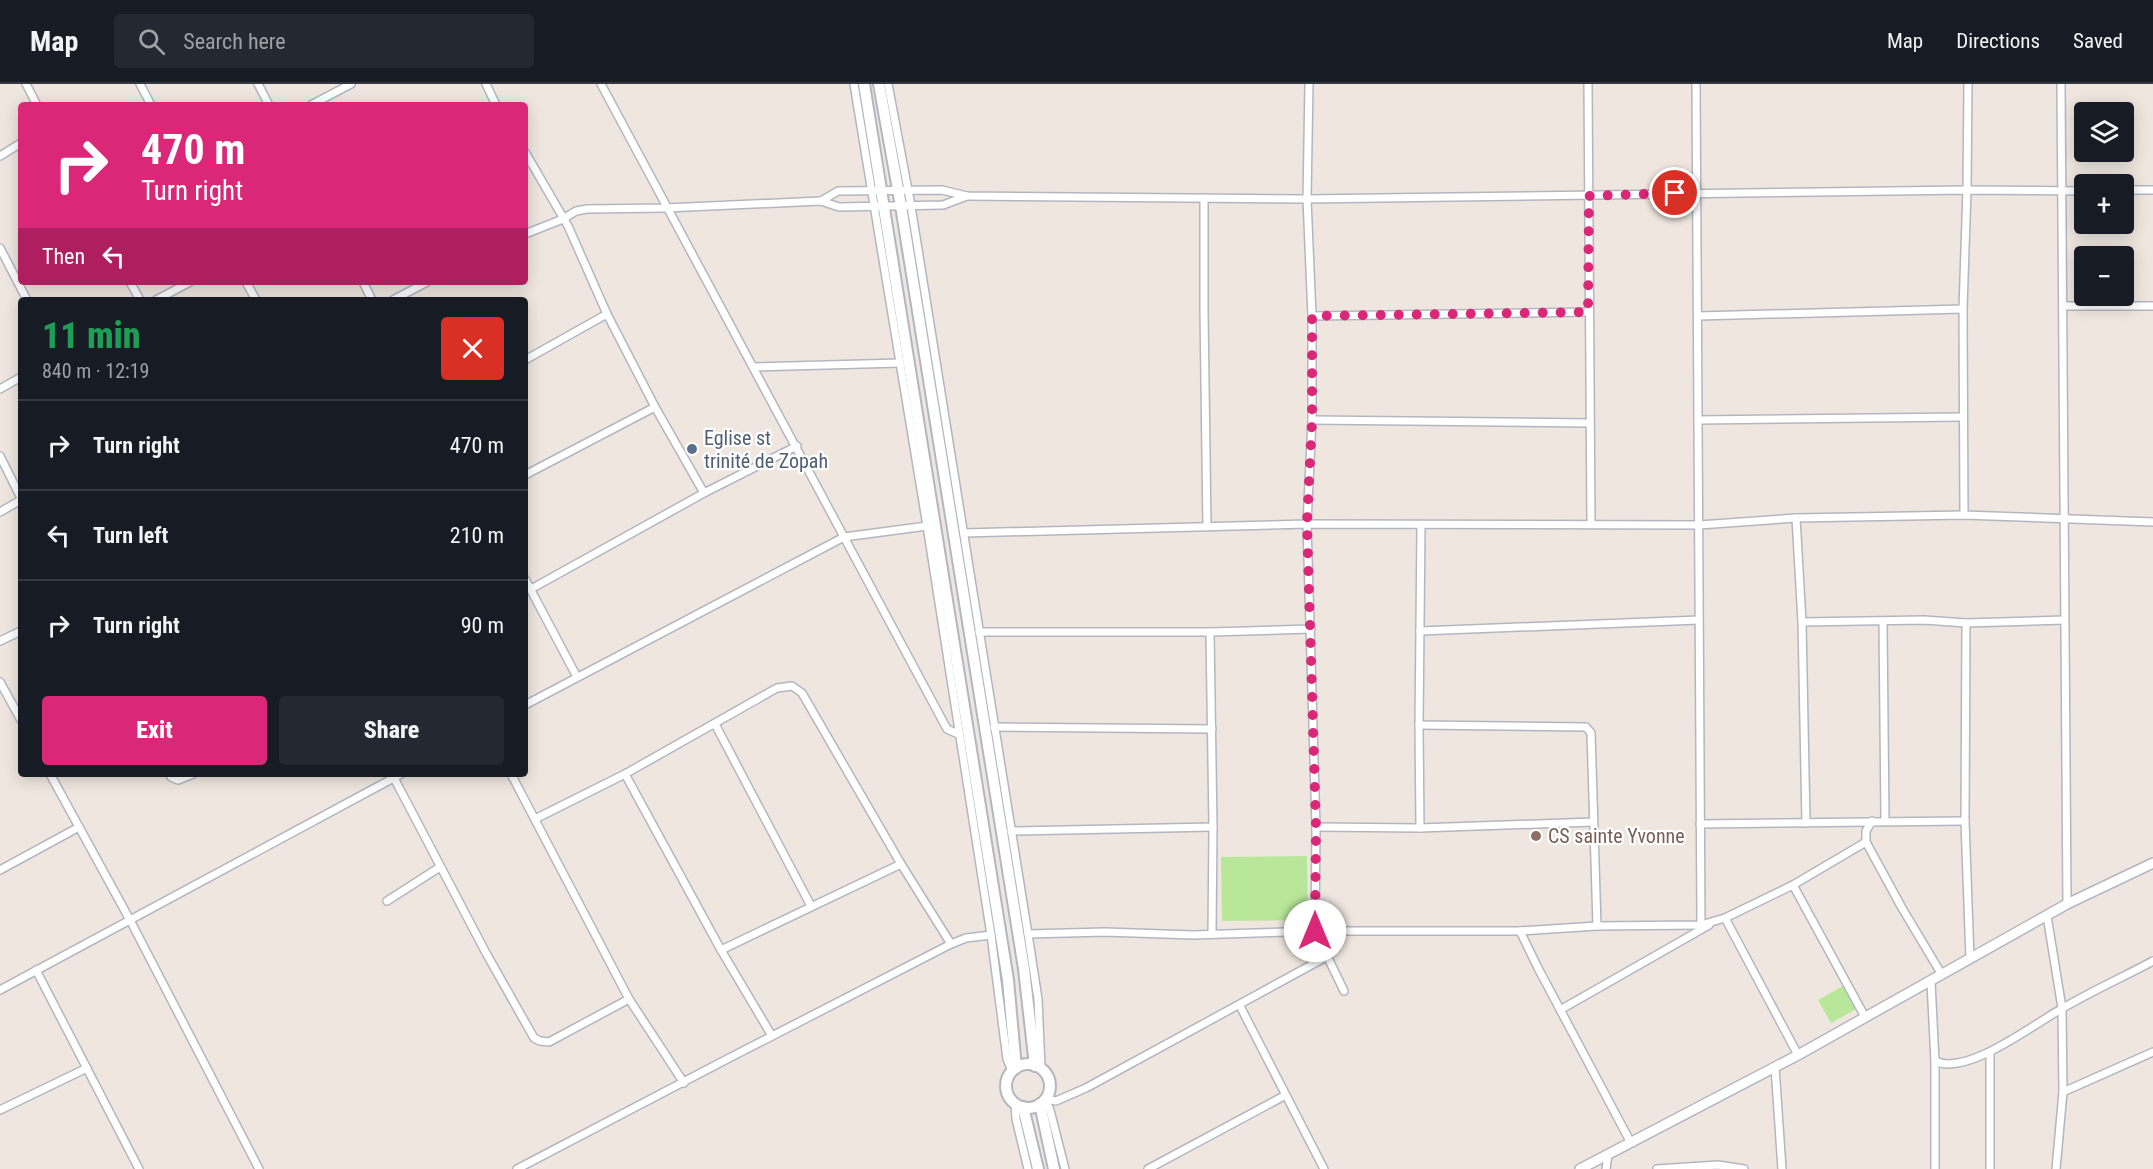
<!DOCTYPE html>
<meta charset="utf-8">
<style>
:root{--surface:#171b24;--page:#242831;--text:#f1f3f6;--muted:#9ea1a6;--line:#363941;--accent:#db2777}
body{margin:0;font-family:"Roboto Condensed",sans-serif;background:var(--page);color:var(--text);height:100vh;display:flex;flex-direction:column;font-size:22px;white-space:nowrap}
*{box-sizing:border-box;margin:0}
p{font-size:20px;color:var(--muted)}
.icon{flex:none;width:33px;height:33px;fill:none;stroke:currentColor;stroke-width:2;stroke-linecap:round;stroke-linejoin:round}
.map{position:relative;flex:1;overflow:hidden}
.drawer{position:absolute;left:18px;top:213px;width:510px;height:480px;display:flex;flex-direction:column;background:var(--surface);border-radius:6px;box-shadow:0 3px 15px #0003}
.drawer>*{flex:none}
.top-card{position:absolute;left:18px;top:18px;width:510px;height:183px;border-radius:6px;box-shadow:0 3px 15px #0003;background:#db2777;color:#fff;overflow:hidden}
.buttons{position:absolute;left:2074px;top:18px;display:grid;gap:12px}
.buttons a{display:grid;place-items:center;width:60px;height:60px;border-radius:6px;background:var(--surface);box-shadow:0 3px 15px #0003;font-size:30px}
.pin{position:absolute;display:grid;place-items:center;width:51px;height:51px;color:#fff;margin:-26px;border:3px solid #fff;border-radius:50%;box-shadow:0 2px 6px #0007}
.me{position:absolute;width:66px;margin:-33px;rotate:0deg;stroke-linejoin:round;filter:drop-shadow(0 0 4px #0008)}
.turn{display:flex;align-items:center;gap:21px;height:126px;padding:0 24px;font-size:27px}
.turn .icon{width:78px;height:78px;stroke-width:2.5}
.turn b{display:block;font-size:42px;line-height:51px}
.then{display:flex;align-items:center;height:57px;padding:0 24px;background:#0003;gap:12px;font-size:22px}
.round{display:grid;place-items:center;flex:none;width:63px;height:63px;border-radius:6px;background:var(--page)}
.headline{display:flex;align-items:center;justify-content:space-between;height:102px;padding:0 24px}
h1{font-size:36px;font-weight:800;line-height:45px;color:#1e9e55}
.cta{display:flex;gap:12px;margin-top:auto;padding:12px 24px}
.cta a{flex:1;height:69px;border-radius:6px;background:var(--accent);color:#fff;font-size:24px;font-weight:800;line-height:69px;text-align:center}
.cta a+a{background:var(--page);color:var(--text)}
ul{padding:0;list-style:none}
li{display:flex;align-items:center;gap:18px;height:90px;padding:0 24px;border-top:2px solid var(--line)}
li div{flex:1}
li b{display:block;font-size:22px}
li em{font-style:normal}
header{display:flex;align-items:center;gap:36px;box-sizing:border-box;height:84px;padding:0 30px;background:var(--surface);border-bottom:2px solid var(--line)}
header strong{font-size:28px}
nav{display:flex;gap:33px;margin-inline-start:auto;font-size:21px}
.search{width:420px;height:54px;background:var(--page);display:flex;align-items:center;gap:15px;box-sizing:border-box;padding:0 21px;border-radius:6px;color:var(--muted);font-size:22px}
.map>svg:first-child{display:block}
</style>
<header>
<strong>Map</strong>
<div class="search"><svg class="icon" aria-label="search" viewBox="0 0 24 24"><circle cx="10" cy="10" r="6"/><path d="M15 15l6 6"/></svg>Search here</div>
<nav><a>Map</a><a>Directions</a><a>Saved</a></nav>
</header>
<div class="map">
<svg width="2153" height="1085" viewBox="0 0 2153 1085">
<rect width="100%" height="100%" fill="#efe7df"/>
<g fill="#b8e799">
<path d="M 1307,772 L 1308,836 L 1222,837 L 1221,773 Z"/>
<path d="M 1843,902 L 1856,925 L 1831,939 L 1818,916 Z"/>
</g>
<g fill="none" stroke-linecap="round" stroke-linejoin="round">
<defs>
<g id="minor">
<path d="M 26,0 L 37,21"/>
<path d="M 140,0 L 151,21"/>
<path d="M 258,0 L 269,21"/>
<path d="M 486,0 L 496,21"/>
<path d="M 601,0 L 947,645 L 958,650"/>
<path d="M 854,0 L 927,442 L 991,851 L 1007,975 L 1012,987"/>
<path d="M 888,0 L 911,122 L 1028,850 L 1038,915 L 1041,984"/>
<path d="M 1309,0 L 1307,115 L 1312,232 L 1312,336 L 1307,440 L 1316,743 L 1315,847 L 1344,907"/>
<path d="M 1588,0 L 1591,440"/>
<path d="M 1696,0 L 1701,841"/>
<path d="M 2061,0 L 2067,820"/>
<path d="M 311,21 L 351,0"/>
<path d="M 525,68 L 568,142 L 607,230 L 655,323 L 704,409"/>
<path d="M 0,72 L 21,59"/>
<path d="M 2124,106 L 2153,106"/>
<path d="M 1204,114 L 1204,226 L 1207,443"/>
<path d="M 821,117 L 838,107 L 942,106 L 967,112 L 1307,115 L 1967,106 L 2085,107"/>
<path d="M 525,150 L 563,135 L 576,127 L 587,125 L 666,124 L 821,117 L 839,123 L 943,121 L 967,112"/>
<path d="M 0,164 L 27,216"/>
<path d="M 130,198 L 140,216"/>
<path d="M 246,198 L 256,216"/>
<path d="M 363,198 L 372,216"/>
<path d="M 156,216 L 190,198"/>
<path d="M 393,216 L 427,198"/>
<path d="M 2064,222 L 2153,222"/>
<path d="M 1312,232 L 1589,228"/>
<path d="M 1698,232 L 1963,225"/>
<path d="M 525,276 L 607,230"/>
<path d="M 753,283 L 900,279"/>
<path d="M 0,305 L 21,293"/>
<path d="M 1312,336 L 1590,339"/>
<path d="M 1698,336 L 1963,333"/>
<path d="M 0,372 L 21,414"/>
<path d="M 525,391 L 655,323"/>
<path d="M 0,428 L 21,416"/>
<path d="M 1964,431 L 1963,225 L 1967,106 L 1968,0"/>
<path d="M 1796,434 L 1802,538 L 1806,739"/>
<path d="M 965,449 L 1307,440 L 1699,441 L 1796,434 L 1964,431 L 2153,438"/>
<path d="M 525,495 L 577,593"/>
<path d="M 531,505 L 704,409 L 797,362"/>
<path d="M 1802,538 L 1924,536 L 1966,539 L 2064,536"/>
<path d="M 1883,538 L 1885,737"/>
<path d="M 1966,539 L 1965,737 L 1970,875"/>
<path d="M 1420,547 L 1699,536"/>
<path d="M 979,548 L 1210,548 L 1311,545"/>
<path d="M 1210,548 L 1213,743 L 1212,850"/>
<path d="M 0,557 L 21,547"/>
<path d="M 0,598 L 21,636"/>
<path d="M 525,621 L 844,453 L 927,442"/>
<path d="M 715,640 L 811,822"/>
<path d="M 1419,641 L 1586,643 L 1591,649 L 1597,842"/>
<path d="M 994,643 L 1212,645"/>
<path d="M 50,690 L 130,836 L 259,1085"/>
<path d="M 170,690 L 171,693 L 178,696 L 193,690"/>
<path d="M 511,690 L 629,915 L 684,999"/>
<path d="M 625,690 L 721,866 L 772,952"/>
<path d="M 394,694 L 486,869 L 534,954 L 540,957 L 549,958 L 629,915"/>
<path d="M 535,735 L 625,690 L 777,604 L 792,602 L 802,609 L 901,780 L 951,860"/>
<path d="M 1872,737 L 1866,747 L 1866,758 L 1902,824 L 1942,891"/>
<path d="M 1700,740 L 1965,737"/>
<path d="M 1316,743 L 1420,744 L 1593,738"/>
<path d="M 1420,744 L 1419,641 L 1421,441"/>
<path d="M 1011,747 L 1213,743"/>
<path d="M 0,786 L 79,743"/>
<path d="M 1793,801 L 1865,933"/>
<path d="M 387,817 L 440,783"/>
<path d="M 2047,832 L 2062,924 L 2063,1008 L 2056,1085"/>
<path d="M 1725,834 L 1798,971"/>
<path d="M 1520,847 L 1538,884 L 1631,1059"/>
<path d="M 1028,850 L 1105,848 L 1193,851 L 1315,847 L 1520,847 L 1597,842 L 1701,841 L 1725,834 L 1793,801 L 1866,758"/>
<path d="M 721,866 L 901,780"/>
<path d="M 36,886 L 139,1085"/>
<path d="M 1931,898 L 1935,977 L 1935,1085"/>
<path d="M 0,906 L 401,690"/>
<path d="M 1240,922 L 1324,1085"/>
<path d="M 1560,926 L 1709,841"/>
<path d="M 1990,968 L 1990,1085"/>
<path d="M 1935,977 C 1967,993 2035,939 2063,924 C 2092,907 2123,893 2153,877"/>
<path d="M 1775,983 L 1782,1085"/>
<path d="M 2063,1008 L 2153,968"/>
<path d="M 1045,1015 L 1056,1017 L 1086,1004 L 1326,873"/>
<path d="M 1045,1015 L 1050,1026 L 1065,1085"/>
<path d="M 1015,1019 L 1016,1035 L 1028,1085"/>
<path d="M 0,1026 L 87,984"/>
<path d="M 517,1085 C 661,1009 806,934 951,860 L 966,854 L 991,851"/>
<path d="M 1148,1085 L 1284,1012"/>
<path d="M 1606,1085 L 1608,1071"/>
<path d="M 1657,1085 L 1718,1081 L 1744,1085"/>
</g>
<path id="tertiary" d="M 1580,1085 L 1798,971 L 2067,820 L 2153,779"/>
<g id="secondary">
<path d="M 864,0 L 1008,896 L 1016,984"/>
<path d="M 879,0 L 901,122 L 1024,885 L 1035,982"/>
<circle cx="1028" cy="1002" r="22"/>
<path d="M 1040,1020 L 1054,1085"/>
<path d="M 1023,1023 L 1038,1085"/>
</g>
</defs>
<use href="#minor" stroke="#b3b6c1" stroke-width="10"/>
<use href="#tertiary" stroke="#b3b6c1" stroke-width="12"/>
<use href="#secondary" stroke="#b3b6c1" stroke-width="14"/>
<use href="#minor" stroke="#fff" stroke-width="7"/>
<use href="#tertiary" stroke="#fff" stroke-width="9"/>
<use href="#secondary" stroke="#fff" stroke-width="10"/>
</g>
<g fill="none" stroke-linecap="round" stroke-linejoin="round">
<path stroke="#db2777" stroke-width="10" stroke-dasharray="0 18" d="M 1315,847 L 1316,743 L 1307,440 L 1312,336 L 1312,232 L 1588,228 L 1589,112 L 1675,109"/>
</g>
<circle fill="#5c6f8a" stroke="#fff" stroke-width="2" cx="692" cy="365" r="6"/>
<circle fill="#8d6e63" stroke="#fff" stroke-width="2" cx="1536" cy="752" r="6"/>
<g text-anchor="middle" dominant-baseline="central" stroke-width="4.5" stroke-linejoin="round" paint-order="stroke">
<g font-size="20" fill="#4e5e75" stroke="#fff" text-anchor="start">
<text x="704" y="354">Eglise st<tspan x="704" dy="23">trinité de Zopah</tspan></text>
</g>
<g font-size="20" fill="#785e54" stroke="#fff" text-anchor="start">
<text x="1548" y="752">CS sainte Yvonne</text>
</g>
</g>
</svg>
<div class="buttons">
<a><svg class="icon" aria-label="layers" viewBox="0 0 24 24"><path d="M12 4l9 5-9 5-9-5zM3 14l9 5 9-5"/></svg></a>
<a>+</a>
<a>−</a>
</div>
<div class="pin" style="left:1675px;top:109px;background:#d93025"><svg class="icon" aria-label="arrive" viewBox="0 0 24 24"><path d="M6 21V4h12l-3 4 3 4H6"/></svg></div>
<svg class="me" style="left:1315px;top:847px" viewBox="-20 -20 40 40"><circle r="19" fill="#fff"/><path d="M0-13L10 11 0 6-10 11z" fill="#db2777"/></svg>
<div class="top-card">
<div class="turn"><svg class="icon" aria-label="right" viewBox="0 0 24 24"><path d="M7 20v-9h11M14 6l5 5-5 5"/></svg><div><b>470 m</b>Turn right</div></div>
<div class="then">Then<svg class="icon" aria-label="left" viewBox="0 0 24 24"><path d="M17 20v-9H6M10 6l-5 5 5 5"/></svg></div>
</div>
<section class="drawer">
<div class="headline"><div><h1>11 min</h1><p>840 m · 12:19</p></div><a class="round" style="background:#d93025;color:#fff"><svg class="icon" aria-label="close" viewBox="0 0 24 24"><path d="M6 6l12 12M18 6L6 18"/></svg></a></div>
<ul>
<li><svg class="icon" aria-label="right" viewBox="0 0 24 24"><path d="M7 20v-9h11M14 6l5 5-5 5"/></svg><div><b>Turn right</b></div><em>470 m</em></li>
<li><svg class="icon" aria-label="left" viewBox="0 0 24 24"><path d="M17 20v-9H6M10 6l-5 5 5 5"/></svg><div><b>Turn left</b></div><em>210 m</em></li>
<li><svg class="icon" aria-label="right" viewBox="0 0 24 24"><path d="M7 20v-9h11M14 6l5 5-5 5"/></svg><div><b>Turn right</b></div><em>90 m</em></li>
</ul>
<div class="cta"><a>Exit</a><a>Share</a></div>
</section>
</div>
